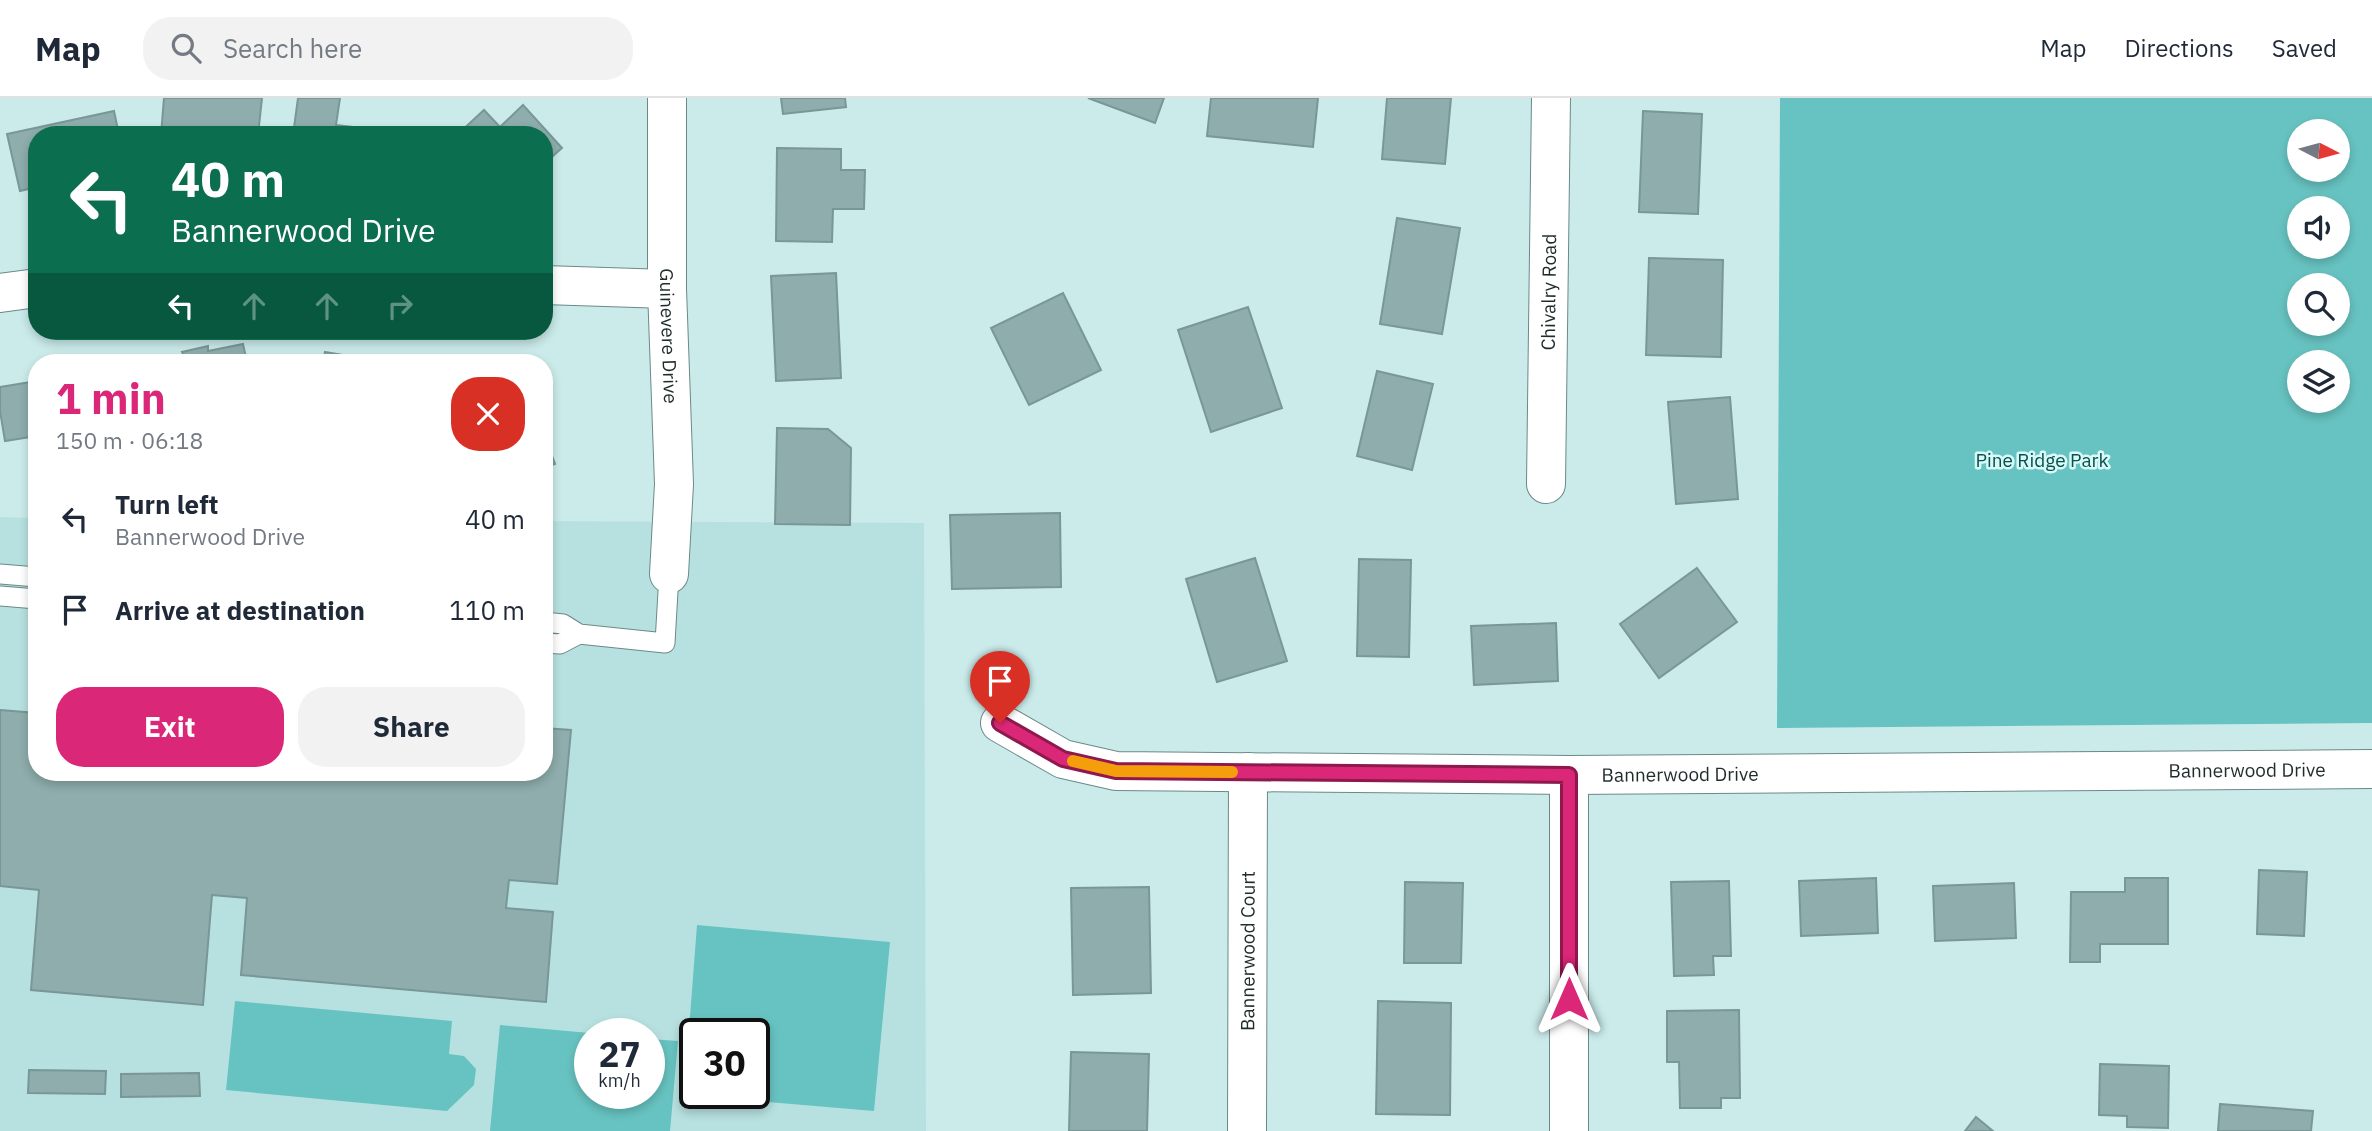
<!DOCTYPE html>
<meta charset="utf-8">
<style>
:root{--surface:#fff;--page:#f2f2f3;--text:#1f2937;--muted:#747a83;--line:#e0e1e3;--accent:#db2777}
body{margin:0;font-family:"IBM Plex Sans",sans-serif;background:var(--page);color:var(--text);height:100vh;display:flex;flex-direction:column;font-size:26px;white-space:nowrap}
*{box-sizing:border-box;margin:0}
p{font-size:23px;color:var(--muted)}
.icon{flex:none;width:38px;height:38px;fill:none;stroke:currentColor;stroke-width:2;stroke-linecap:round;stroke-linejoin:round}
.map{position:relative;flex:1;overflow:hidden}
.details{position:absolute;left:28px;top:256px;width:525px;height:427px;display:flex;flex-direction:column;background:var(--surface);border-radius:28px;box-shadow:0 4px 10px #0003}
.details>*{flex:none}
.banner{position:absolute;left:28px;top:28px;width:525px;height:214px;border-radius:28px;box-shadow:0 4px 10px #0003;background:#0b6e4f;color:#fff;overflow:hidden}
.needle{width:46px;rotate:96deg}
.fabs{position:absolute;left:2287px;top:21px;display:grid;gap:14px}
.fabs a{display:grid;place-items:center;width:63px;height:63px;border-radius:50%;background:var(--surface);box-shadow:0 4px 10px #0003;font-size:35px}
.speed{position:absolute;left:574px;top:920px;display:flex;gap:14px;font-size:35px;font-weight:700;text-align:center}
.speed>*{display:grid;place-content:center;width:91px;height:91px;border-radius:50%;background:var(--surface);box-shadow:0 4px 10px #0003;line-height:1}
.speed small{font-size:18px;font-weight:400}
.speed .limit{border:4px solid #111;border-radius:10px;background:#fff;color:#111}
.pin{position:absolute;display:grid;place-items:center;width:60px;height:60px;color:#fff;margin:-72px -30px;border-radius:50% 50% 50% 0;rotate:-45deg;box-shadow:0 0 7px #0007}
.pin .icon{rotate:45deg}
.me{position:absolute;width:77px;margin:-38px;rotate:0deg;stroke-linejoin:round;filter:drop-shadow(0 0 5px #0008)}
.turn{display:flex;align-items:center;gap:24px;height:147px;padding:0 28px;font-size:32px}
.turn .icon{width:91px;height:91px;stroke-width:2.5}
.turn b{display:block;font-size:49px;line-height:60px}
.lanes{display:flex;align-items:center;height:66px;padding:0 28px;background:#0003;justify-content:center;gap:35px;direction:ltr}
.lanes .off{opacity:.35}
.round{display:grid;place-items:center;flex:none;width:74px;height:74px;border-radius:28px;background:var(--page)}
.head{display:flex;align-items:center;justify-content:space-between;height:119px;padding:0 28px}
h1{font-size:42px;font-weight:800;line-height:52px;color:var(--accent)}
.cta{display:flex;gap:14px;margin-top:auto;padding:14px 28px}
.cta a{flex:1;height:80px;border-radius:28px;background:var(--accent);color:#fff;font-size:28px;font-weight:800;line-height:80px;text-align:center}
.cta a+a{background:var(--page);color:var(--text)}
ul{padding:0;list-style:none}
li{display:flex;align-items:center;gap:21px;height:91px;padding:0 28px}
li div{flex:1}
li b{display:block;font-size:26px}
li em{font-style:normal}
header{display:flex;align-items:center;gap:42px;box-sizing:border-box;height:98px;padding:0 35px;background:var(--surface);border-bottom:2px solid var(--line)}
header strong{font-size:33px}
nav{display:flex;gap:38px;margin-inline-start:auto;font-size:24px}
.search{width:490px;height:63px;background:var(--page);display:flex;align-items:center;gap:18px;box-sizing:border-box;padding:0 24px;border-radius:28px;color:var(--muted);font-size:26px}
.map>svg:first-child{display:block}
</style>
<header>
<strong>Map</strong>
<div class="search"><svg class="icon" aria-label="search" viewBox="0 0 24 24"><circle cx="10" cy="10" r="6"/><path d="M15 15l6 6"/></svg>Search here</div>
<nav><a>Map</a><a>Directions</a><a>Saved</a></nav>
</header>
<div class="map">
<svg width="2372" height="1033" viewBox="0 0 2372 1033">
<rect width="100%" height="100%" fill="#caebea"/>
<path fill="#b7e1e0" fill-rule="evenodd" d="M 0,419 L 37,420 L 37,674 L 544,674 L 544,423 L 924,425 L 926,1033 L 0,1033 ZM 590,936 L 649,936 L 649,996 L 590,996 ZM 695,936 L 754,936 L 754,996 L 695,996 Z"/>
<g fill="#67c3c1" fill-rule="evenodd">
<path d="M 1780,0 L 2372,0 L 2372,625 L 1777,630 ZM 2338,33 L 2338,72 L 2300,72 L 2300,33 ZM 2338,110 L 2338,149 L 2300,149 L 2300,110 ZM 2338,187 L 2338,226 L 2300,226 L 2300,187 ZM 2338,264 L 2338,303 L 2300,303 L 2300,264 Z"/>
<path d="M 697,827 L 890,844 L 874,1013 L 684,997 ZM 754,936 L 754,996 L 695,996 L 695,936 Z"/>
<path d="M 235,903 L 452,923 L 449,956 L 464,958 L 476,971 L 474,987 L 447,1013 L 226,992 Z"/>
<path d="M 500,927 L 601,936 L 590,936 L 590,996 L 649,996 L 649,941 L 678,943 L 670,1033 L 490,1033 Z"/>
</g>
<g fill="#8eadac" stroke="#789796" stroke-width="2">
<path d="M 164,0 L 262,0 L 258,37 L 161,37 Z"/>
<path d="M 298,0 L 340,0 L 336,27 L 380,32 L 379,37 L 293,37 Z"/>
<path d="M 781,0 L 845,0 L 846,9 L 783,16 Z"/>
<path d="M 1088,0 L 1164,0 L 1155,25 Z"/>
<path d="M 1211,0 L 1318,0 L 1313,49 L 1207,38 Z"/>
<path d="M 1387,0 L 1451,0 L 1445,66 L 1382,61 Z"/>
<path d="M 523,7 L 562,50 L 544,66 L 544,37 L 457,37 L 484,12 L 500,29 Z"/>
<path d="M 114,13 L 119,37 L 37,37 L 37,89 L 20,93 L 7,36 Z"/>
<path d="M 1643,13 L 1702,16 L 1698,116 L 1639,114 Z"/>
<path d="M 777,50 L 841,51 L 841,72 L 865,72 L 864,111 L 833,111 L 832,144 L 776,143 Z"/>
<path d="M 1397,120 L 1460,130 L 1442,236 L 1380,226 Z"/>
<path d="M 1649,160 L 1723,162 L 1721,259 L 1646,257 Z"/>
<path d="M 836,175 L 841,280 L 776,283 L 771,178 Z"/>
<path d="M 1063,195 L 1101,272 L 1029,307 L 991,230 Z"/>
<path d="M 1248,209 L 1282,310 L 1211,334 L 1178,232 Z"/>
<path d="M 243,246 L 247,264 L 158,264 L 184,258 L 182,254 L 208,248 L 208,253 Z"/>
<path d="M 325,254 L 385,264 L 323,264 Z"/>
<path d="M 1377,273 L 1433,286 L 1412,372 L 1357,358 Z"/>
<path d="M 37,283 L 37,338 L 5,343 L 0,313 L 0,289 Z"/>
<path d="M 1730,299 L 1738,401 L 1676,406 L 1668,304 Z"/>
<path d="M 777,330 L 828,331 L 851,350 L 850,427 L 775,426 Z"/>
<path d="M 544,337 L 555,366 L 544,370 Z"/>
<path d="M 1060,415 L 1061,489 L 952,491 L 950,417 Z"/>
<path d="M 1255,460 L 1287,563 L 1217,584 L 1186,481 Z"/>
<path d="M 1359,461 L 1411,462 L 1409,559 L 1357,558 Z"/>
<path d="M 1697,470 L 1737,524 L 1659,580 L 1620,526 Z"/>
<path d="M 1556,525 L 1558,583 L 1474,587 L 1471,528 Z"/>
<path d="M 0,612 L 37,615 L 37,674 L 544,674 L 544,630 L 571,632 L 557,786 L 509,782 L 506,810 L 553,814 L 546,904 L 241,877 L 247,800 L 212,797 L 203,907 L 31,892 L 39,792 L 0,788 Z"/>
<path d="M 2259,772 L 2307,774 L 2304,838 L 2257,836 Z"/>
<path d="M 1876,780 L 1878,835 L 1801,838 L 1799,783 Z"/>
<path d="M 2125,780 L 2168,780 L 2168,846 L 2100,846 L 2100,864 L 2070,864 L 2071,794 L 2125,794 Z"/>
<path d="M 1729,783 L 1731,858 L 1713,858 L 1714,877 L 1674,878 L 1671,784 Z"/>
<path d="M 1405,784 L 1463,785 L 1461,865 L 1404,865 Z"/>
<path d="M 2014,785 L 2016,840 L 1935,843 L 1933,788 Z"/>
<path d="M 1149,789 L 1151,895 L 1073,897 L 1071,790 Z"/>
<path d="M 1378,903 L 1451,905 L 1450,1017 L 1376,1016 Z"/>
<path d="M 1739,912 L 1740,1000 L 1721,1000 L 1721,1010 L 1680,1010 L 1679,964 L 1667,964 L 1667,913 Z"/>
<path d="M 1071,954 L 1149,956 L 1147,1033 L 1069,1033 Z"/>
<path d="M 2100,966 L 2169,968 L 2168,1030 L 2127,1029 L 2127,1018 L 2099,1017 Z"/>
<path d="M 29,972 L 106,973 L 105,996 L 28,995 Z"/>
<path d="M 199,975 L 200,998 L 121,999 L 121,976 Z"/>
<path d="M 2220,1006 L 2313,1013 L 2311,1033 L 2218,1033 Z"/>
<path d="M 1976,1019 L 1993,1033 L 1965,1033 Z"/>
</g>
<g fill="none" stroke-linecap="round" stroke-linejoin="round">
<defs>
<g id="lane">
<path d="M 0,476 L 37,479"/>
<path d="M 0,498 L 37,501"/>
<path d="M 544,524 L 563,526 L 579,536 L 665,545 L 669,476"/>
<path d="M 544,545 L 560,546 L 579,536"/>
</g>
<g id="street">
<path id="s1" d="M 667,0 L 667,191 L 674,386 L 669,476"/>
<path d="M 544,187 L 667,191"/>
<path d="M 0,195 L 37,190"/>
<path id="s2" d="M 1546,386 L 1551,0"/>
<path id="s3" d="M 1000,625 L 1063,661 L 1116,673 L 1569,677 L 2372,671"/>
<path id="s4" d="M 1247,1033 L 1248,674"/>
<path d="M 1569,1033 L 1569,677"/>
</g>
</defs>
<use href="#lane" stroke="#6b8988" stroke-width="21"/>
<use href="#street" stroke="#6b8988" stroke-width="40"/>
<use href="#lane" stroke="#fff" stroke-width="19"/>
<use href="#street" stroke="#fff" stroke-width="38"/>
</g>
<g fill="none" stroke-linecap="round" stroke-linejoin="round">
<defs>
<path id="route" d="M 1000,625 L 1063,661 L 1116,673 L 1569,677 L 1569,901"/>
</defs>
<use href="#route" stroke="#8e194d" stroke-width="18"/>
<use href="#route" stroke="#db2777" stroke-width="12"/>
<path stroke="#f59e0b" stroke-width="12" d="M 1073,663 L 1116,673 L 1232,674"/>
</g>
<g text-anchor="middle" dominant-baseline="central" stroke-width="5" stroke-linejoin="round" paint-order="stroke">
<g font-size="19" fill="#1f2c2b" stroke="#d7f9f8">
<text stroke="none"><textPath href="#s2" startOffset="192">Chivalry Road</textPath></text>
<text stroke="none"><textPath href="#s1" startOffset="238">Guinevere Drive</textPath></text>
<text stroke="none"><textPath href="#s3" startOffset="1258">Bannerwood Drive</textPath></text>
<text stroke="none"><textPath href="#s3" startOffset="691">Bannerwood Drive</textPath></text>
<text stroke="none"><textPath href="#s4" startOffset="180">Bannerwood Court</textPath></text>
</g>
<g font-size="19" fill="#0b4f4e" stroke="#d7f9f8">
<text x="2042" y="362">Pine Ridge Park</text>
</g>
</g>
</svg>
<div class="fabs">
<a><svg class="needle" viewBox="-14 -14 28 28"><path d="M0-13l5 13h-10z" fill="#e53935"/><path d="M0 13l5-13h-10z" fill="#747a83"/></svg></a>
<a><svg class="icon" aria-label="sound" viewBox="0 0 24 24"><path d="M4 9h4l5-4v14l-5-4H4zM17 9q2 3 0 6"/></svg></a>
<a><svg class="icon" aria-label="search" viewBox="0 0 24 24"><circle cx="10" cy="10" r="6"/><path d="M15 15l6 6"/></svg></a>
<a><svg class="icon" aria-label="layers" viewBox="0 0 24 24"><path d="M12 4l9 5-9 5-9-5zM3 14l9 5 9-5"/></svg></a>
</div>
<div class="speed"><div>27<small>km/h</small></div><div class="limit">30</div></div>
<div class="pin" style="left:1000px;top:625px;background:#d93025"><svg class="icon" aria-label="arrive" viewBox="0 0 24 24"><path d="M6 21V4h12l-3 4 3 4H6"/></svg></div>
<svg class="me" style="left:1569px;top:901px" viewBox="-20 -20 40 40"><path d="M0-17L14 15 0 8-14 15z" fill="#db2777" stroke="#fff" stroke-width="4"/></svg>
<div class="banner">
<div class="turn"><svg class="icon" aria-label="left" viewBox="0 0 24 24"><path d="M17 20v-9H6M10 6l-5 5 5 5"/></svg><div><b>40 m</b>Bannerwood Drive</div></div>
<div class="lanes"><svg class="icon" aria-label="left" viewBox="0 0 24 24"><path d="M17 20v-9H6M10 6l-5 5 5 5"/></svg><svg class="icon off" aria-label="ahead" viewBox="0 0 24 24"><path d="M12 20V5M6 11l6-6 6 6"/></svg><svg class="icon off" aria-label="ahead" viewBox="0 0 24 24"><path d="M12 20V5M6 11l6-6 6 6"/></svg><svg class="icon off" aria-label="right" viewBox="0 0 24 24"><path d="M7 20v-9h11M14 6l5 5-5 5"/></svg></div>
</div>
<section class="details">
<div class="head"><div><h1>1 min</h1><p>150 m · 06:18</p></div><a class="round" style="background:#d93025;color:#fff"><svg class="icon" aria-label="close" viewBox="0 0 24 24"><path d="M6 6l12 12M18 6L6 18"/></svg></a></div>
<ul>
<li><svg class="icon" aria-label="left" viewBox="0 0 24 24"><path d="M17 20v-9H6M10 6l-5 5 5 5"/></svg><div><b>Turn left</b><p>Bannerwood Drive</p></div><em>40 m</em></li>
<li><svg class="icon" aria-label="arrive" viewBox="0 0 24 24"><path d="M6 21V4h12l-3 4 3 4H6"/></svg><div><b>Arrive at destination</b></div><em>110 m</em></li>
</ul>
<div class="cta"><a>Exit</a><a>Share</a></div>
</section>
</div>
